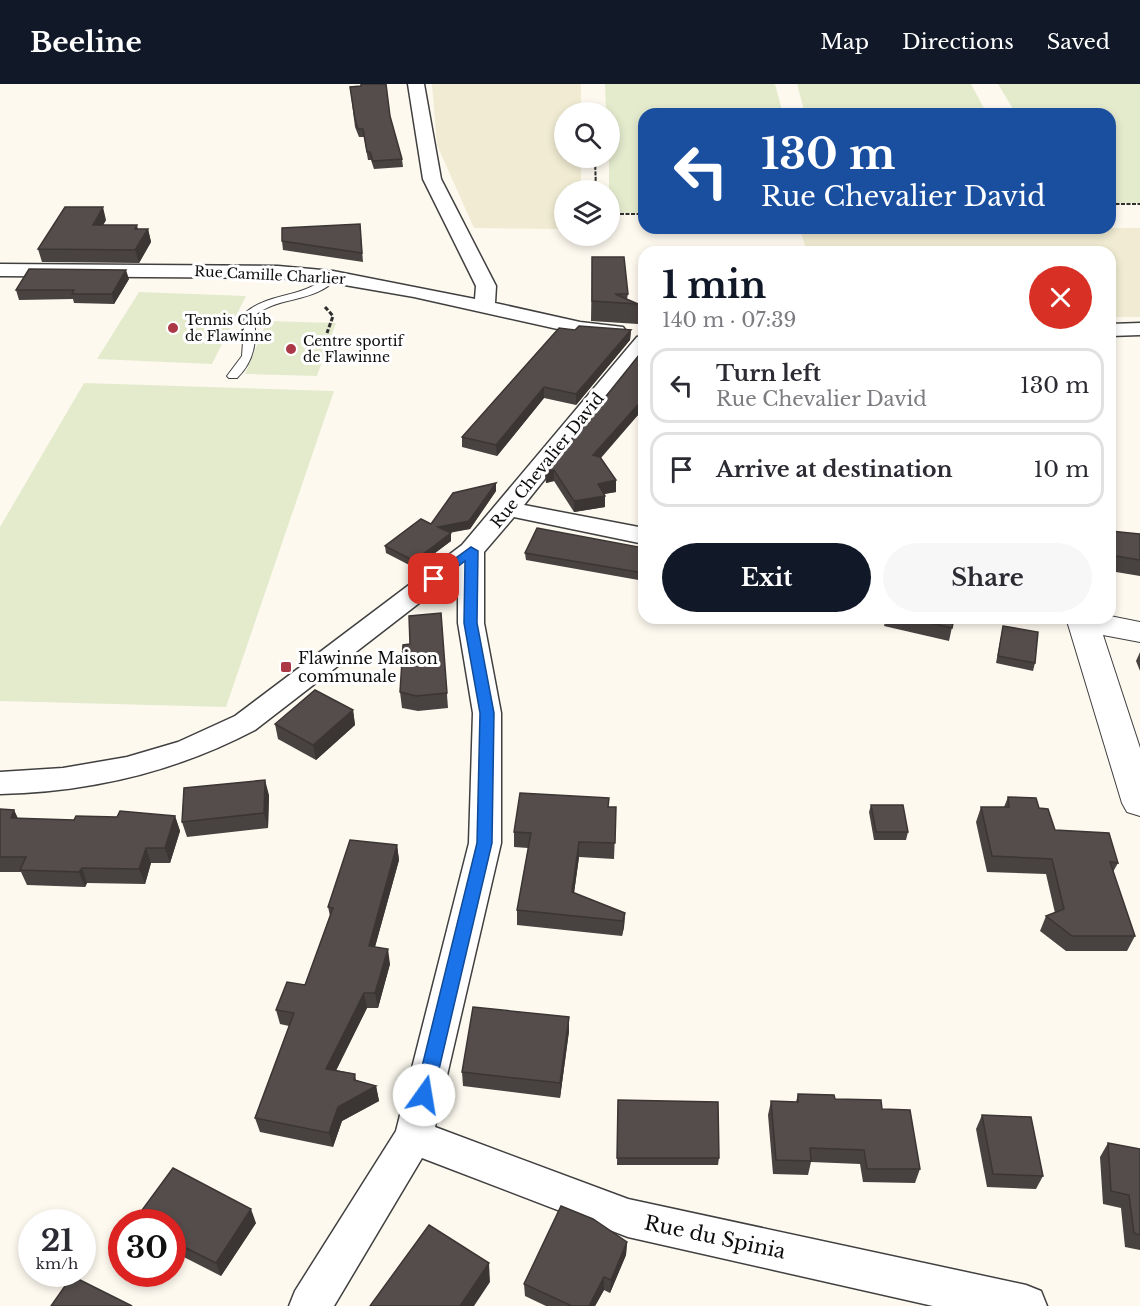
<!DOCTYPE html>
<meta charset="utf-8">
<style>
:root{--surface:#fff;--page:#f7f7f7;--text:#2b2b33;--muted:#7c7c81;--line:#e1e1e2;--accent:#111827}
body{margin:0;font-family:"Libre Baskerville",serif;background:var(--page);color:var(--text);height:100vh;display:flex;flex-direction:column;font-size:22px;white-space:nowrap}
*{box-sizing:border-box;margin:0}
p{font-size:20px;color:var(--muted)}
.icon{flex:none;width:33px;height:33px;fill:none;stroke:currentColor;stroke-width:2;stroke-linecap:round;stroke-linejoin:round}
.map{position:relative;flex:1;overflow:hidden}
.details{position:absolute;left:638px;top:162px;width:478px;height:378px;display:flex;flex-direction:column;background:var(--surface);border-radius:18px;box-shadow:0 3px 9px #0003}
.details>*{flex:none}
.guide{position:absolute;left:638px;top:24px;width:478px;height:126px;border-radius:18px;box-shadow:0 3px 9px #0003;background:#1a4fa0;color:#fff;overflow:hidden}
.controls{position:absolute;left:554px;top:18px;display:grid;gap:12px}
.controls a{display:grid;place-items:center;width:66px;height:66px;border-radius:50%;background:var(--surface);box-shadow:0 3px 9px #0003;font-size:30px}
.speed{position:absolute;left:18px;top:1125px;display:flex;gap:12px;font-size:30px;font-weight:700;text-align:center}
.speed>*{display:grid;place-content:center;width:78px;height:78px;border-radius:50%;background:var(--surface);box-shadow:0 3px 9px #0003;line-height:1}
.speed small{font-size:15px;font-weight:400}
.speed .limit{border:9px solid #d22;background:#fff;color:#111}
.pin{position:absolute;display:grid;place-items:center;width:51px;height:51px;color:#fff;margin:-26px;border-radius:12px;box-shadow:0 3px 9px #0006}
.me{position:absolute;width:66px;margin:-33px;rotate:13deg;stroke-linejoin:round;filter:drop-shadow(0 0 4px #0008)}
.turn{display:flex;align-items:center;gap:21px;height:126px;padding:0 24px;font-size:27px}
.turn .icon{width:78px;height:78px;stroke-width:2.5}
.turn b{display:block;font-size:42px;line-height:51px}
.round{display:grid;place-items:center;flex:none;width:63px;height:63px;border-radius:32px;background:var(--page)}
.head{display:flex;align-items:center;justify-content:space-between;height:102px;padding:0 24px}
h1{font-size:36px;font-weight:700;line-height:45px;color:var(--accent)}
.cta{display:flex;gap:12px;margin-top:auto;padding:12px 24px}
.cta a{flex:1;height:69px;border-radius:36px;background:var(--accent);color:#fff;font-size:24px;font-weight:700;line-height:69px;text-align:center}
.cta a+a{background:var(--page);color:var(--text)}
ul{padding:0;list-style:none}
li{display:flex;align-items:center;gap:18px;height:75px;margin:0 12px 9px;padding:0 12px;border:3px solid var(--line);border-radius:18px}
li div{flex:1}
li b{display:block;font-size:22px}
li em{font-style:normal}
header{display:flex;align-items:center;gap:36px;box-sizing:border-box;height:84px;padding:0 30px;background:var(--accent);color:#fff}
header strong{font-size:28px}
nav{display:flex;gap:33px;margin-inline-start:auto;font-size:21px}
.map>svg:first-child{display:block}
</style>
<header>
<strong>Beeline</strong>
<nav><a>Map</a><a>Directions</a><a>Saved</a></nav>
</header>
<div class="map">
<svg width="1140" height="1222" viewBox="0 0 1140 1222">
<rect width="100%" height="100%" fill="#fdf9ef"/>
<g fill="#f0ebd2">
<path d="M 432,0 L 581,0 L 581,28 L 564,28 L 564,74 L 581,74 L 581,106 L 564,106 L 564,145 L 474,144 L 437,61 Z"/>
<path d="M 1140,144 L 1140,233 L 1110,233 L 1110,168 L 807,168 L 800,145 Z"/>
</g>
<g fill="#e4ebcd">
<path d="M 605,0 L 775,0 L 783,30 L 644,30 L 643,129 L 609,129 L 609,28 L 606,28 Z"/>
<path d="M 797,0 L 971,0 L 987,30 L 805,30 Z"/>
<path d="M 998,0 L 1140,0 L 1140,119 L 1110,119 L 1110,30 L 1016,30 Z"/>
<path d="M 139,208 L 246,212 L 212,280 L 97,275 Z"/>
<path d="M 267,237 L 336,239 L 317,292 L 245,290 Z"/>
<path d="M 84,299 L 334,307 L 226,623 L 0,617 L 0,443 Z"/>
</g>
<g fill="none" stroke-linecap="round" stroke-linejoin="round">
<defs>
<path id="service" d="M 329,191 L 338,193 C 315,220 279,211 254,232 C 257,256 255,277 237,294 L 229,294 L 227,292 L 242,272 L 245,229 C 271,207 301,216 329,191 Z"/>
<g id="minor">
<path d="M 408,0 L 424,0 L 441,95 L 496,202 L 495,219 L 580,238 L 623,243 L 626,247 L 623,251 L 580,250 L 414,213 L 333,199 L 278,194 L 0,192 L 0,180 L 278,182 L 333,187 L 475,215 L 476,202 L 423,95 Z"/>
<path d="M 1140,239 L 1140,251 L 1110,252 L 1110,240 Z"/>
<path d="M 644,251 L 644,271 L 524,421 L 644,444 L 644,460 L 514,433 L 484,468 L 484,539 L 501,629 L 501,759 L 435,1043 L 628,1115 L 1026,1201 L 1041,1207 L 1047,1222 L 933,1222 L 628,1153 L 422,1074 L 334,1222 L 289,1222 L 295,1207 L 396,1047 L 469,759 L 473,629 L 458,539 L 458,489 L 255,646 C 175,688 90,708 0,710 L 0,688 L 63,684 L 127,673 L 178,658 L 235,632 L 462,461 L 637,253 Z"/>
</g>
<path id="tertiary" d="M 1110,532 L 1140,538 L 1140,558 L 1103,551 L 1140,664 L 1140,732 L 1127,728 L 1122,719 L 1067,537 L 1069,534 Z"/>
</defs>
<use href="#service" stroke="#404040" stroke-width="2"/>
<use href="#minor" stroke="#404040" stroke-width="3"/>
<use href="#tertiary" stroke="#404040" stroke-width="2"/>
<g stroke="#2f2f2f" stroke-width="2" stroke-dasharray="4 1.5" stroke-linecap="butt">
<path d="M 591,74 L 595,75 L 596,106"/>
<path d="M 1110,120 L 1140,120"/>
<path d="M 609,130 L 644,130"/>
<path d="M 671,146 L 778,144"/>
</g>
<path stroke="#2f2f2f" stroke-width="3" stroke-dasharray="4.5 2" stroke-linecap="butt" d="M 325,223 L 333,232 L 327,249"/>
<use href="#service" fill="#fff" fill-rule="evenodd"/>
<use href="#minor" fill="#fff" fill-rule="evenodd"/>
<use href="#tertiary" fill="#fff" fill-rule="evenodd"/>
</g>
<g fill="#484240">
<path d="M 350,3 L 390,32 L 402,75 L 403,83 L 374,85 L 371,76 L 368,76 L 364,53 L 359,53 L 355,43 Z"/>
<path d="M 106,136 L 103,141 L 137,141 L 138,145 L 148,145 L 151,158 L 139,179 L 42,178 L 38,165 Z"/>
<path d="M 360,140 L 363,178 L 283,166 L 282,157 Z"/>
<path d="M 592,173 L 628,210 L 627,215 L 638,220 L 638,240 L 591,237 Z"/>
<path d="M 129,195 L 114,220 L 74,219 L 73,215 L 19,216 L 16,206 Z"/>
<path d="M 575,246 L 631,246 L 630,256 L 576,321 L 544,314 L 497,372 L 462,363 L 462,353 Z"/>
<path d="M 644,265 L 644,324 L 601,374 L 616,408 L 604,410 L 605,412 L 605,423 L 574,428 L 554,397 L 546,399 L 545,388 Z"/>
<path d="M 496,399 L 496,407 L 470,445 L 449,449 L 451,449 L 451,457 L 415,484 L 386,469 L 385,462 L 431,440 Z"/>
<path d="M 1110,447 L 1140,450 L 1140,492 L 1110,487 Z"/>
<path d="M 644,464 L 644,497 L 526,476 L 525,469 Z"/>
<path d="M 441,529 L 448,624 L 418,627 L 402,624 L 400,608 L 410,560 Z"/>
<path d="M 886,534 L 954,534 L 949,557 L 884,542 Z"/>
<path d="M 1003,542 L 1035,579 L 1033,587 L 996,579 Z"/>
<path d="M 1140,568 L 1140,587 L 1136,577 Z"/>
<path d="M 353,626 L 355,641 L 316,676 L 278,655 L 275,640 Z"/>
<path d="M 269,711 L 268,744 L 187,753 L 182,738 Z"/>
<path d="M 1008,713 L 1039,724 L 1055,746 L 1118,779 L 1113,788 L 1135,852 L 1127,867 L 1066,867 L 1040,847 L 1046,832 L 1055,829 L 1046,790 L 987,788 L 976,738 L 981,723 L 1004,723 Z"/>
<path d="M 871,721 L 908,748 L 906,756 L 874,756 L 869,728 Z"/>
<path d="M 608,723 L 616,723 L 614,775 L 579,773 L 574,809 L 625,829 L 624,843 L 622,852 L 517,841 L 517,826 L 528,764 L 514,763 L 514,748 Z"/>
<path d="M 0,725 L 14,726 L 18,735 L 74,736 L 117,733 L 175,732 L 180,747 L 170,779 L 151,779 L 145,800 L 87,799 L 85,803 L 27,801 L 21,788 L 0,788 Z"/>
<path d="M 397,761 L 399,776 L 375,863 L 390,880 L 378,924 L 367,924 L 336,986 L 355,990 L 356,996 L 376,1002 L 379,1017 L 342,1037 L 333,1063 L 260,1048 L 255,1034 L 289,942 L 280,940 L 276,926 L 305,901 L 330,832 L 328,823 Z"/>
<path d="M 569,947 L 560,1014 L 463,1002 L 462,988 Z"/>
<path d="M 798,1010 L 835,1015 L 920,1085 L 915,1099 L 863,1098 L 860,1080 L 811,1078 L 808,1091 L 773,1090 L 768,1031 L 771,1017 L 796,1018 Z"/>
<path d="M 618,1016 L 719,1074 L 718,1081 L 617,1081 Z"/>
<path d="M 982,1031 L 1043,1092 L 1036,1105 L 987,1103 L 976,1045 Z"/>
<path d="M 1108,1059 L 1140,1065 L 1140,1166 L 1125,1163 L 1121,1124 L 1103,1120 L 1100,1073 Z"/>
<path d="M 134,1137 L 256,1139 L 221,1192 L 172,1167 L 172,1138 L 135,1138 Z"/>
<path d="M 627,1158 L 626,1171 L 610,1209 L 604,1206 L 595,1222 L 546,1222 L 525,1212 L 524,1200 Z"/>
</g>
<g fill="#3b3634">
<path d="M 103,123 L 106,136 L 96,154 L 93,141 Z"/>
<path d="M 148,145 L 151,158 L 139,179 L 135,166 Z"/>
<path d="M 126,186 L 129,195 L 114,220 L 112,210 Z"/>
<path d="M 631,246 L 630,256 L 576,321 L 576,310 Z"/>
<path d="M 544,303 L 544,314 L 497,372 L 496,361 Z"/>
<path d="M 644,314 L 644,324 L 593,382 L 593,371 Z"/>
<path d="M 554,386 L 554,397 L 546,399 L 545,388 Z"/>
<path d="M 616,396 L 616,408 L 598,411 L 598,400 Z"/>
<path d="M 496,399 L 496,407 L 470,445 L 438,450 L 438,443 Z"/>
<path d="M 605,412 L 605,423 L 574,428 L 574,417 Z"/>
<path d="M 451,449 L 451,457 L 415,484 L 414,477 Z"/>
<path d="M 353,626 L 355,641 L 316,676 L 313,661 Z"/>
<path d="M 265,696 L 269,711 L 268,744 L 264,729 Z"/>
<path d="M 14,726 L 21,741 L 11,734 Z"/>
<path d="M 175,732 L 180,747 L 170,779 L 165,764 Z"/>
<path d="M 579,758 L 579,773 L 572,823 L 572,808 Z"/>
<path d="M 397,761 L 399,776 L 371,877 L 369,862 Z"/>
<path d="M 146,764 L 151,779 L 145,800 L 139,785 Z"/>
<path d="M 82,784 L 87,799 L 85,803 L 79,788 Z"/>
<path d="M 625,829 L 624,843 L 622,852 L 623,837 Z"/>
<path d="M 388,865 L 390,880 L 378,924 L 375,909 Z"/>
<path d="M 364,909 L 367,924 L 330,999 L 326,985 Z"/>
<path d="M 569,933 L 569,947 L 560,1014 L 560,999 Z"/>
<path d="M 376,1002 L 379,1017 L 342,1037 L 333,1063 L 329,1049 L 338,1023 Z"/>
<path d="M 251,1125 L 256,1139 L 221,1192 L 216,1179 Z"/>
<path d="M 627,1158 L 626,1171 L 610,1209 L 611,1196 Z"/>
<path d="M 489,1179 L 490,1198 L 474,1222 L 460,1222 Z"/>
<path d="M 604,1193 L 604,1206 L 595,1222 L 589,1222 Z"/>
</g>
<g fill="#544d4b" stroke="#3b3634" stroke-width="1.5">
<path d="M 361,0 L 386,0 L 390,32 L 402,75 L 373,77 L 370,68 L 367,68 L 363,45 L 358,45 L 355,35 L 350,3 L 361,2 Z"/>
<path d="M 65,123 L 103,123 L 93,141 L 137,141 L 135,145 L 148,145 L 135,166 L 38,165 Z"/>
<path d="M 360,140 L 362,169 L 282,157 L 282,144 Z"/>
<path d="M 592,173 L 624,173 L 628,210 L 615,210 L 638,220 L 592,217 Z"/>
<path d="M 29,185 L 126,186 L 112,210 L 72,210 L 74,206 L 16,206 Z"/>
<path d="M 579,242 L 631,246 L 576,310 L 544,303 L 496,361 L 462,353 L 559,244 L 575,246 Z"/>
<path d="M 644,265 L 644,314 L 593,371 L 600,373 L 616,396 L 598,400 L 605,412 L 574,417 L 554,386 L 545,388 Z"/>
<path d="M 496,399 L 469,437 L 438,443 L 451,449 L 414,477 L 385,462 L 421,435 L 431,440 L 453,409 Z"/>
<path d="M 537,444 L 644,464 L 644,489 L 525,469 Z"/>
<path d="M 1110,447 L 1140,450 L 1140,476 L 1110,471 Z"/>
<path d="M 441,529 L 447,609 L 416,612 L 400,608 L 403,561 L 410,560 L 409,532 Z"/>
<path d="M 909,534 L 954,534 L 952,544 Z"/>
<path d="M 1003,542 L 1038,548 L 1035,579 L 998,572 Z"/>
<path d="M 315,606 L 353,626 L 313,661 L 275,640 Z"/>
<path d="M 265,696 L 264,729 L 182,738 L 184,704 Z"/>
<path d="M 520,709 L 609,714 L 608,723 L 616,723 L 615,759 L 579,758 L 572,808 L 625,829 L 623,837 L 517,826 L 531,749 L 514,748 Z"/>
<path d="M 1008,713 L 1036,714 L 1039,724 L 1048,725 L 1055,746 L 1109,749 L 1118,779 L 1110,778 L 1135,852 L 1072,852 L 1046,832 L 1064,825 L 1052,775 L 992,772 L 981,723 L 1009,723 Z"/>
<path d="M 871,721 L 903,721 L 908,748 L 876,748 Z"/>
<path d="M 0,725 L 14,726 L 11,734 L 74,736 L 76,732 L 117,733 L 120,727 L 175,732 L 165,764 L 146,764 L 139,785 L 82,784 L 79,788 L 20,786 L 26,773 L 0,773 Z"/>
<path d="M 350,756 L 397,761 L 369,862 L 388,865 L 375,909 L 364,909 L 326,985 L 355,990 L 354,996 L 376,1002 L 338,1023 L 329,1049 L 255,1034 L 294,929 L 276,926 L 287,898 L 305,901 L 333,824 L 328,823 Z"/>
<path d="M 473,923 L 569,933 L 560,999 L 462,988 Z"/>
<path d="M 798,1010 L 834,1011 L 835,1015 L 881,1016 L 882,1025 L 910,1026 L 920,1085 L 867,1085 L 864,1066 L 810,1064 L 811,1077 L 776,1076 L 771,1017 L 798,1018 Z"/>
<path d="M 618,1016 L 718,1018 L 719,1074 L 617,1074 Z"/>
<path d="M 982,1031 L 1031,1033 L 1043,1092 L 993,1090 Z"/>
<path d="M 1108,1059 L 1140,1065 L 1140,1151 L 1134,1149 L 1129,1111 L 1111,1107 Z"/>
<path d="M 173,1084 L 251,1125 L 216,1179 L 172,1157 L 172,1138 L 138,1138 L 134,1137 Z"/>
<path d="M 561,1122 L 593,1135 L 627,1158 L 611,1196 L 604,1193 L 589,1222 L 572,1222 L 524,1200 Z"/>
<path d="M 429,1141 L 489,1179 L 460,1222 L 370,1222 Z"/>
<path d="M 72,1192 L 132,1222 L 51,1222 Z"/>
</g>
<path fill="#1a73e8" stroke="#114b97" stroke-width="1.5" d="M 471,463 L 478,467 L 477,539 L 494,629 L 492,759 L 433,1011 L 430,1017 L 424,1019 L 417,1017 L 415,1011 L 477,759 L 480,629 L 464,539 L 465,477 L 438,498 L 429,498 L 427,495 Z"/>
<g fill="#ab3747" stroke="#fff" stroke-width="2">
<circle cx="173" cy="244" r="6"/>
<circle cx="291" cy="265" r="6"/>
<rect x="280" y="577" width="12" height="12" rx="3"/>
</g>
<g text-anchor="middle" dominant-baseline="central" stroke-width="6" stroke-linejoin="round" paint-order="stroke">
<g font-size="14" fill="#0d0d0d" stroke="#fff">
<text transform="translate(270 191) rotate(3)">Rue Camille Charlier</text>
</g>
<g font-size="14" fill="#0d0d0d" stroke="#fff" text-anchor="start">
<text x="185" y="236">Tennis Club<tspan x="185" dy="16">de Flawinne</tspan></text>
<text x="303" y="257">Centre sportif<tspan x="303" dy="16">de Flawinne</tspan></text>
</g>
<g font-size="16" fill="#0d0d0d" stroke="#fff">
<text transform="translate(547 376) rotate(-51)">Rue Chevalier David</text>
</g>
<g font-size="16" fill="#0d0d0d" stroke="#fff" text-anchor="start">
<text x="298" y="574">Flawinne Maison<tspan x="298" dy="18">communale</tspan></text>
</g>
<g font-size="20" fill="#0d0d0d" stroke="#fff">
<text transform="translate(715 1153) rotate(12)">Rue du Spinia</text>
</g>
</g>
</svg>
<div class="controls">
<a><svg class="icon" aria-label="search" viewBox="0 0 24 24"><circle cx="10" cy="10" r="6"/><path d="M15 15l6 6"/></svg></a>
<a><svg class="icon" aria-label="layers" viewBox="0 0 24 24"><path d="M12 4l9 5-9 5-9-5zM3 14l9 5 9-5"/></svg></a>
</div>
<div class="speed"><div>21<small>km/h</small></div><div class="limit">30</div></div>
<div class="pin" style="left:434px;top:495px;background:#d93025"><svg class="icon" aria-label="arrive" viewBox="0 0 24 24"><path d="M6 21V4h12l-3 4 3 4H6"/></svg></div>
<svg class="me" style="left:424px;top:1011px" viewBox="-20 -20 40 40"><circle r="19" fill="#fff"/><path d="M0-13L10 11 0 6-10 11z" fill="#1a73e8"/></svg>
<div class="guide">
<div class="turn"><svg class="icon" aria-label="left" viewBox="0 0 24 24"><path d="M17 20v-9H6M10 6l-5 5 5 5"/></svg><div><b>130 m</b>Rue Chevalier David</div></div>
</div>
<section class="details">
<div class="head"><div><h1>1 min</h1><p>140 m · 07:39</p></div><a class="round" style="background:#d93025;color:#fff"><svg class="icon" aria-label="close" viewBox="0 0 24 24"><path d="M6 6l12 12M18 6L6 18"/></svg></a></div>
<ul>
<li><svg class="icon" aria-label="left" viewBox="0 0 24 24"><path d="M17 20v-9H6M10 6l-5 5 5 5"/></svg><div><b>Turn left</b><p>Rue Chevalier David</p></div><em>130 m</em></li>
<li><svg class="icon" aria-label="arrive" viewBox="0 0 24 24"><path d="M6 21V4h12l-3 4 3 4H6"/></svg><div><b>Arrive at destination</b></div><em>10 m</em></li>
</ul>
<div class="cta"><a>Exit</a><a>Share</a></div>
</section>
</div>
